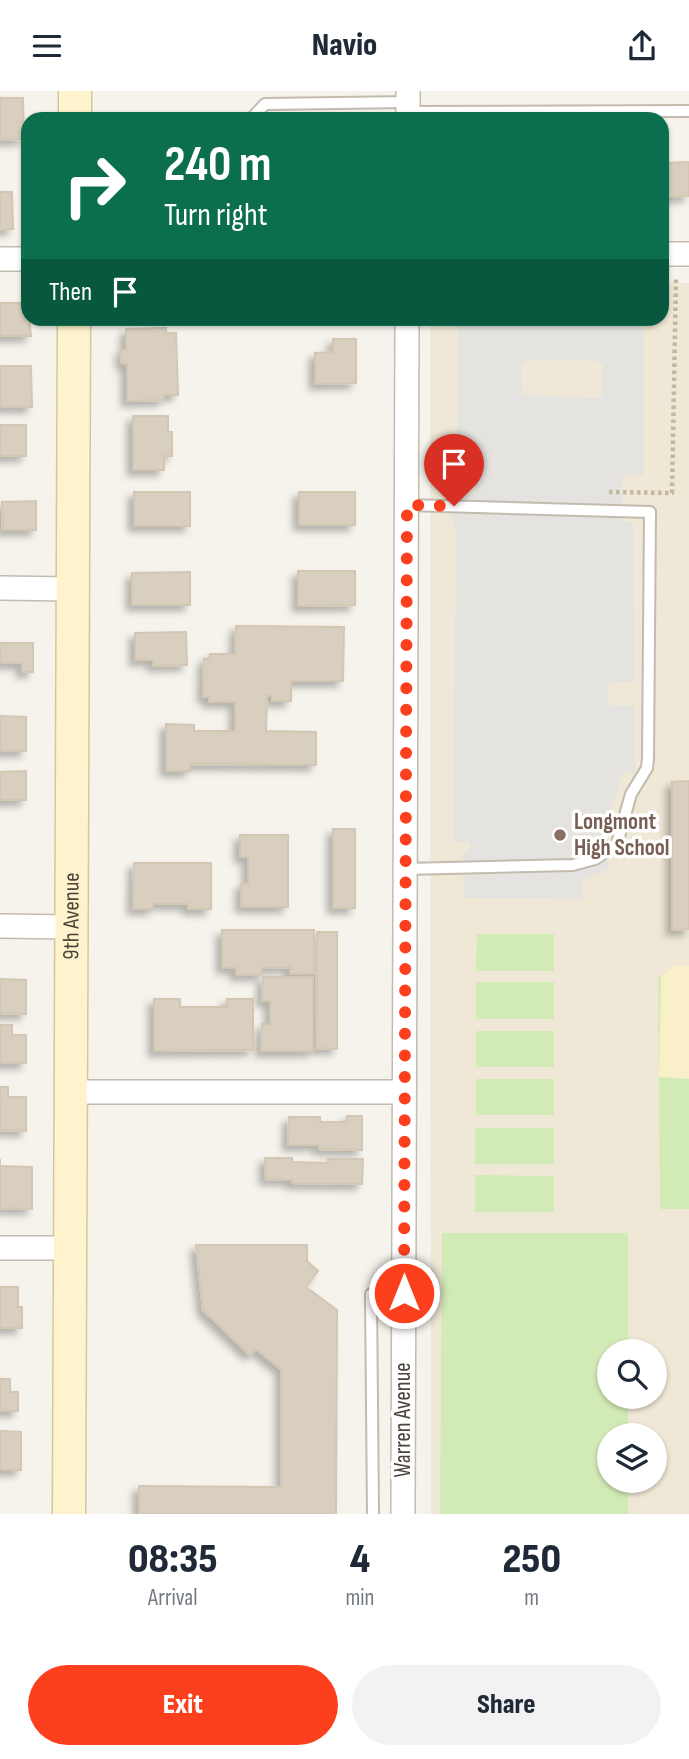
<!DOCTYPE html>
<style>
:root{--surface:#fff;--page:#f2f2f3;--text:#1f2937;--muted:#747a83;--accent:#fc3f1d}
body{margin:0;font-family:"Sofia Sans Condensed",sans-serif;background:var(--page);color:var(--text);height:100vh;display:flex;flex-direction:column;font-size:26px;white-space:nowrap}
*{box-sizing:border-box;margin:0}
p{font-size:23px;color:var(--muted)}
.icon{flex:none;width:38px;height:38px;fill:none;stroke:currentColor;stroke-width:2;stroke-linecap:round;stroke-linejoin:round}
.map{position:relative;height:1423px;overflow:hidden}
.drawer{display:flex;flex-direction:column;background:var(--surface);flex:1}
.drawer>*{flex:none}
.hud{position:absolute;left:21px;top:21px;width:648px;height:214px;border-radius:21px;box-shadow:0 2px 5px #0004;background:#0b6e4f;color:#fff;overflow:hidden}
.fabs{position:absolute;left:597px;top:1248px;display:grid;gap:14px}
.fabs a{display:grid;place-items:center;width:70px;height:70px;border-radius:50%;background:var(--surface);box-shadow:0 2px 5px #0004;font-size:35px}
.pin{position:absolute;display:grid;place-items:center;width:60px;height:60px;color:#fff;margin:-72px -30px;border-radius:50% 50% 50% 0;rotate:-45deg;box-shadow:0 0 7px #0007}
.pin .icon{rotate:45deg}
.me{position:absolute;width:77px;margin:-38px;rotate:0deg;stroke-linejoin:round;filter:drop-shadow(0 0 5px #0008)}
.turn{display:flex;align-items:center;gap:24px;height:147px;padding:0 28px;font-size:32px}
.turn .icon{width:91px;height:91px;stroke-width:2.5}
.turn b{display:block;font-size:49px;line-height:60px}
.then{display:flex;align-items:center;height:66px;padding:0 28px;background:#0003;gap:14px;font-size:26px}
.eta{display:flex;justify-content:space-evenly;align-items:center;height:119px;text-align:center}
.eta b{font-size:42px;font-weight:800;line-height:49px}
.action{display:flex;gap:14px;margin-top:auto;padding:14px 28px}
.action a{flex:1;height:80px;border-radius:42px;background:var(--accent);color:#fff;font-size:28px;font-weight:800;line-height:80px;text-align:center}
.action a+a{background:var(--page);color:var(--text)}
header{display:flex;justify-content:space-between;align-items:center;height:91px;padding:0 28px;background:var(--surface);font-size:32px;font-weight:800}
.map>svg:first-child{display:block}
</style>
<header><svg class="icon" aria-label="menu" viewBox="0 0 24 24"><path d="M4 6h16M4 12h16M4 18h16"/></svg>Navio<svg class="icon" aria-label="share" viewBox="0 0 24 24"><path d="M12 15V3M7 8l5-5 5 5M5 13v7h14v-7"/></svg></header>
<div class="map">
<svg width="689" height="1423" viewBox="0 0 689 1423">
<defs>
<filter id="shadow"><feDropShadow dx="-5.5" dy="5.5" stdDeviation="3.5" flood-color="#0004"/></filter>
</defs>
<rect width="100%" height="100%" fill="#f6f3ec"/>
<path fill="#efe8d6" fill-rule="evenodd" d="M 662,192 L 689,192 L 689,1423 L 431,1423 L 430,228 L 662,228 ZM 609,1260 L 654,1260 L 654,1306 L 609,1306 ZM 609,1344 L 654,1344 L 654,1390 L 609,1390 Z"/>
<g fill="#d2eab5">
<path d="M 477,843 L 554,843 L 554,880 L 476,880 Z"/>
<path d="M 673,875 L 689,875 L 689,1118 L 660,1118 L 658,888 Z"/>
<rect x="476" y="891" width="78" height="37"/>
<rect x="476" y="940" width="78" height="36"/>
<rect x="476" y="988" width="78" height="36"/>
<rect x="475" y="1037" width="79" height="36"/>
<path d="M 475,1084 L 554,1085 L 554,1121 L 475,1121 Z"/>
<path d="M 442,1142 L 628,1142 L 628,1260 L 609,1260 L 609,1306 L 628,1306 L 628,1344 L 609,1344 L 609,1390 L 628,1390 L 628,1423 L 440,1423 Z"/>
</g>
<path fill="#f9efc9" d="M 673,875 L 689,875 L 689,988 L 659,986 L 661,886 Z"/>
<path fill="#e5e3e0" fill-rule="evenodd" d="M 478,228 L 644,229 L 644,384 L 626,384 L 622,388 L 623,431 L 633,431 L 634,591 L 608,592 L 609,614 L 634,615 L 635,681 L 623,682 L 609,725 L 608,778 L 582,789 L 582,808 L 464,807 L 462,764 L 470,757 L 470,752 L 453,751 L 456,439 L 451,427 L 452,405 L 476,404 L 474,383 L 457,381 L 458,231 L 475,231 ZM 526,269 L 599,270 L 603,274 L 602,304 L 598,307 L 522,304 L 521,273 Z"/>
<g fill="#d8cfc1" stroke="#d3c7b4" stroke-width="2" filter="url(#shadow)">
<path d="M 0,7 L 23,7 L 24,48 L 0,49 Z"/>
<path d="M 139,22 L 186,22 L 186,28 L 131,28 L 139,27 Z"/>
<path d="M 689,71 L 689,105 L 668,106 L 667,72 Z"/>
<path d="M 0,101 L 12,101 L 13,138 L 0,139 Z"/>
<path d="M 0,212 L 28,212 L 31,245 L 0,245 Z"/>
<path d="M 166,237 L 166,242 L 176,242 L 178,304 L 164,304 L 164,309 L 127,310 L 127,273 L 122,273 L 121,259 L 126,259 L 126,238 Z"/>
<path d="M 333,248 L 356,248 L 356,292 L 315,293 L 315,262 L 333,261 Z"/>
<path d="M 0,275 L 31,275 L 32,316 L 0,316 Z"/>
<path d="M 133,325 L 168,325 L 168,341 L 172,341 L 172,365 L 164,365 L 164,379 L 133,379 Z"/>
<rect x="0" y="334" width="26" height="31"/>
<rect x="134" y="401" width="56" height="34"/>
<rect x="299" y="401" width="56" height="33"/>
<path d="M 36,410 L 36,439 L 3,439 L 2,411 Z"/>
<path d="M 298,480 L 355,480 L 355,514 L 298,515 Z"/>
<path d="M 190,481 L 190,514 L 132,514 L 132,482 Z"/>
<path d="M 236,535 L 344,536 L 343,590 L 291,590 L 291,610 L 272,610 L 272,605 L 267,605 L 266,640 L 316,641 L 316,674 L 190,673 L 190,680 L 166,680 L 166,633 L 194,634 L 194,640 L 235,640 L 235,611 L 209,611 L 209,606 L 203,606 L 204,568 L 209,568 L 210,563 L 235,563 Z"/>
<path d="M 186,541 L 187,574 L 153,575 L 153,569 L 135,569 L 135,542 Z"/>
<path d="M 0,552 L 33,552 L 33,581 L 22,581 L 22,572 L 0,572 Z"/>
<path d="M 0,625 L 26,626 L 26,660 L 0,660 Z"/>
<path d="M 26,680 L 26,709 L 0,709 L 0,681 Z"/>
<path d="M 689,690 L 689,838 L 672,839 L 672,691 Z"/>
<rect x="333" y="738" width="22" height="79"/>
<path d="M 240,744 L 288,744 L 288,816 L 241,816 L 241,793 L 248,793 L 248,766 L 240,766 Z"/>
<path d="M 134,772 L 211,772 L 211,818 L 188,818 L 188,813 L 153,813 L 153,818 L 133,818 Z"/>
<path d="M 222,839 L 314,839 L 314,883 L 290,883 L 290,876 L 262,877 L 262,884 L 236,884 L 236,877 L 222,877 Z"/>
<path d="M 317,841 L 337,841 L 337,958 L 316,957 Z"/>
<path d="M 263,886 L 313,886 L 313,960 L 261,960 L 262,933 L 270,933 L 270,910 L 262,910 Z"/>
<path d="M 0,888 L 26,889 L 26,923 L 0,922 Z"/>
<path d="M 154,908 L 180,908 L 180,916 L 227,916 L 227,908 L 253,908 L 253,959 L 154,960 Z"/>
<path d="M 0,934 L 12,934 L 12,944 L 26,944 L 26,972 L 0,972 Z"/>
<path d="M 0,996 L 8,996 L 8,1006 L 26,1006 L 26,1040 L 0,1039 Z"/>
<path d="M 347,1025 L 362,1025 L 362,1059 L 319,1058 L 319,1054 L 288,1054 L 289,1026 L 320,1026 L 320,1031 L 347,1031 Z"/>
<path d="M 265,1067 L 292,1067 L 292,1071 L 328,1072 L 328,1068 L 363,1068 L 362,1093 L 292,1092 L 292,1089 L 265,1088 Z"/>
<path d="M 0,1068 L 0,1075 L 32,1076 L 32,1118 L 0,1117 Z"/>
<path d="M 196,1154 L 307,1154 L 307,1170 L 318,1180 L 306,1196 L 337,1219 L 336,1423 L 139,1423 L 139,1395 L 281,1396 L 281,1278 L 256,1258 L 250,1264 L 203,1219 Z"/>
<path d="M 0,1196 L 18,1196 L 18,1216 L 22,1216 L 22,1237 L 0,1237 Z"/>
<path d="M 0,1288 L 10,1288 L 10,1301 L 18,1301 L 18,1320 L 0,1320 Z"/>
<path d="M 0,1340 L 21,1341 L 21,1379 L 0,1379 Z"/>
</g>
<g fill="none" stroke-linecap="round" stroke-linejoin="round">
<defs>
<g id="service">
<path d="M 408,21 L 689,20"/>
<path d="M 251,28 L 265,13 L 408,11"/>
<path d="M 405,778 L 573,774 L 595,768 L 617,753 L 631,703 L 647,677 L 648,667 L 650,421 L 407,414"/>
<path d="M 373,1423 L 371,1203 L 404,1202"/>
</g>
<g id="minor">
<path d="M 408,28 L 408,0"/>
<path d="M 662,163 L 689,163"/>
<path d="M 0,168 L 28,168"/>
<path d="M 0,497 L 73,498"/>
<path d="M 0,835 L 71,836"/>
<path d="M 71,1001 L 404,1001"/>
<path d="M 0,1157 L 70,1157"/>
<path d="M 403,1423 L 407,228"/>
</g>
<g id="secondary">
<path d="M 75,28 L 75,0"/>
<path id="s1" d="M 69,1423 L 74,228"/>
</g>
</defs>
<use href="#service" stroke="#c2bbae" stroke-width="14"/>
<use href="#minor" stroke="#c2bbae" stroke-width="26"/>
<use href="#secondary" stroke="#d6c79b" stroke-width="35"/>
<path stroke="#c4b79f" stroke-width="4.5" stroke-dasharray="3.5 3.5" stroke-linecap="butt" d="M 609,401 L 672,402 L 676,185"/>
<use href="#service" stroke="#fff" stroke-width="10"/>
<use href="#minor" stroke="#fff" stroke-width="23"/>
<use href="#secondary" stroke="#fff3cd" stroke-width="32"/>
</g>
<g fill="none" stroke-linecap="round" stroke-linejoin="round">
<path stroke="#fc3f1d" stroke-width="12" stroke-dasharray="0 21.6" d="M 404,1202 L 407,414 L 454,415"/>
</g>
<circle fill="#8d6e63" stroke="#fff" stroke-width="2.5" cx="560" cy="744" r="7"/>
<g text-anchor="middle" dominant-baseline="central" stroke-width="7" stroke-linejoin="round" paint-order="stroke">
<g font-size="23" font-weight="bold" fill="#785e54" stroke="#fff" text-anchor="start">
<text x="574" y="731">Longmont<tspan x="574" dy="26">High School</tspan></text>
</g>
<g font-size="23" fill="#4b4439" stroke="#fff">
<text stroke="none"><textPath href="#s1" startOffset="598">9th Avenue</textPath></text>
<text transform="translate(403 1329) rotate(-90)">Warren Avenue</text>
</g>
</g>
</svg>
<div class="fabs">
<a><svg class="icon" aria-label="search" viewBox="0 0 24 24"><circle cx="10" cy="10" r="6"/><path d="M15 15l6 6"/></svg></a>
<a><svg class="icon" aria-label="layers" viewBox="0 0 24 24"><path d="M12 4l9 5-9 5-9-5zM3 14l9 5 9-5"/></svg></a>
</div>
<div class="pin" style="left:454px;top:415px;background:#d93025"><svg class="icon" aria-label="arrive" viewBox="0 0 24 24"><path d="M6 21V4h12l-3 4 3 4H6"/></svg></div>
<svg class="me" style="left:404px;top:1202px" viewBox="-20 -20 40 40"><circle r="17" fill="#fc3f1d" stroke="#fff" stroke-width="3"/><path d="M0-11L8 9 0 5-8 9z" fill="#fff"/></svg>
<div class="hud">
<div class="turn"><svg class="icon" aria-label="right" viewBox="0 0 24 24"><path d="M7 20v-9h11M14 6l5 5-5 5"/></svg><div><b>240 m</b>Turn right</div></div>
<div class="then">Then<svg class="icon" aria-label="arrive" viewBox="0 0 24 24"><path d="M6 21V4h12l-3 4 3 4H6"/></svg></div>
</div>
</div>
<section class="drawer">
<div class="eta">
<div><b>08:35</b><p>Arrival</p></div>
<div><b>4</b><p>min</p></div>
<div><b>250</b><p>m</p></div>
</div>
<div class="action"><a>Exit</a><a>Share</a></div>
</section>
